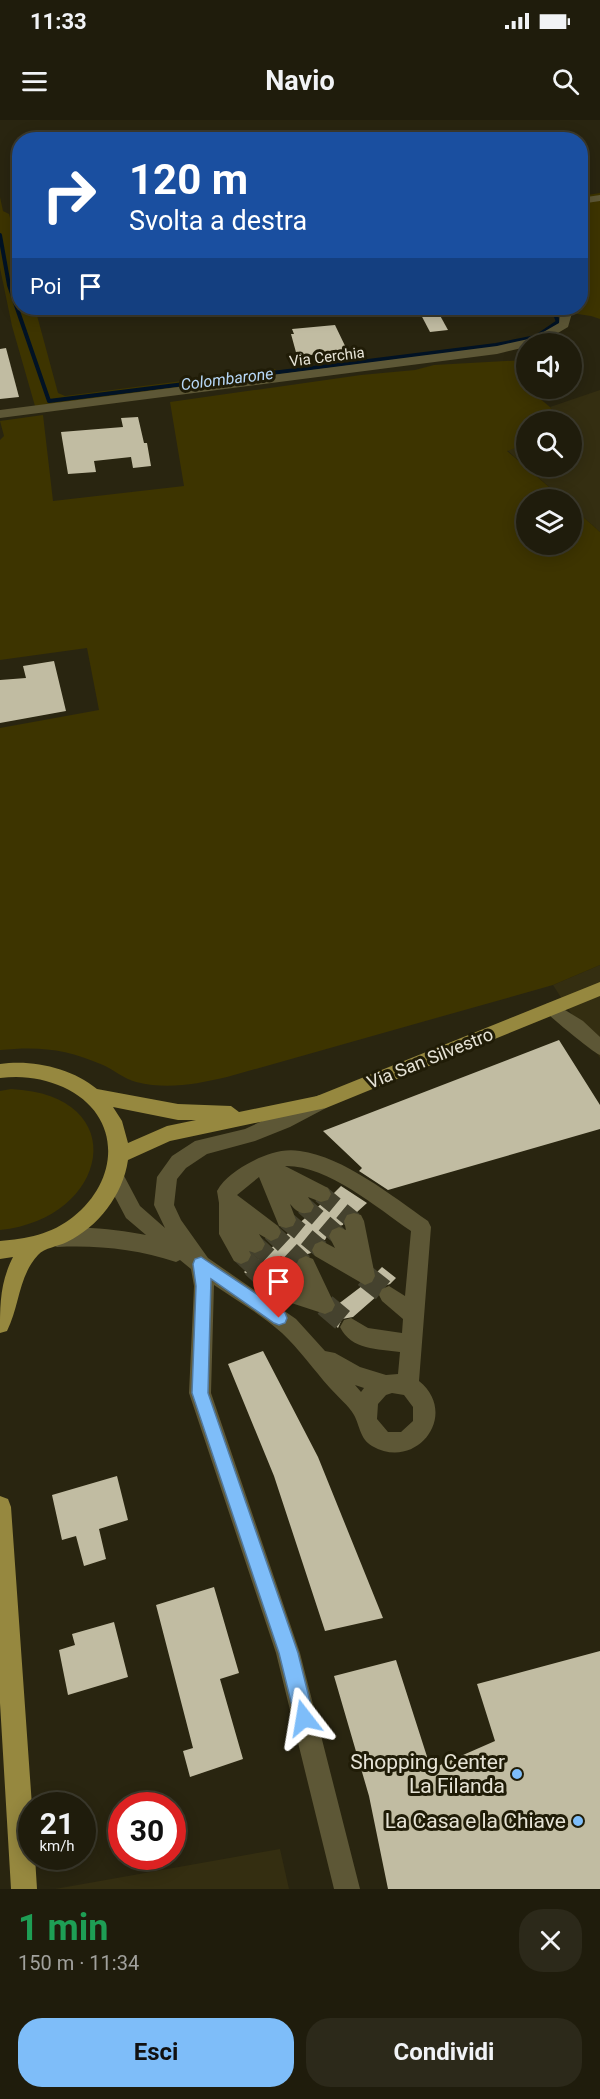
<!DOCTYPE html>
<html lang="it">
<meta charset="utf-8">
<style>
:root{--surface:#1f1c0c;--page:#2c291a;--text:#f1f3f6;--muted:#a1a19d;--line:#3c3a2d;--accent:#7ebdf9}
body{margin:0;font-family:Roboto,sans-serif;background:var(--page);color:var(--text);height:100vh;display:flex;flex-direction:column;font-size:22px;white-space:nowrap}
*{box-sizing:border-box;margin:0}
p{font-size:20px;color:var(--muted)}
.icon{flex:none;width:33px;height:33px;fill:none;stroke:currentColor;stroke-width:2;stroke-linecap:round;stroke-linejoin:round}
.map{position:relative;height:1769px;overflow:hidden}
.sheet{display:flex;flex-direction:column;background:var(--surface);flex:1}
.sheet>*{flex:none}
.hud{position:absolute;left:12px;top:12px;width:576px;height:183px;border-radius:24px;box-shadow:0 3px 15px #0003,0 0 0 2px var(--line);background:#1a4fa0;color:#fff;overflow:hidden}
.controls{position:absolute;left:516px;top:213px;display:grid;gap:12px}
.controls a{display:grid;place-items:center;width:66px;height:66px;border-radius:50%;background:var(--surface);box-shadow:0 3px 15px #0003,0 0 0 2px var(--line);font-size:30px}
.speed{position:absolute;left:18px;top:1672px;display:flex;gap:12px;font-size:30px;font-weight:700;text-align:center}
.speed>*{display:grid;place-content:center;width:78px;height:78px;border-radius:50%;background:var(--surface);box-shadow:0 3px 15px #0003,0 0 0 2px var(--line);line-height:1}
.speed small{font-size:15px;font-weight:400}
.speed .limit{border:9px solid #d22;background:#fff;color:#111}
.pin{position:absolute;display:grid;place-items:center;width:51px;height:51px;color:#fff;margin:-62px -26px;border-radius:50% 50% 50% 0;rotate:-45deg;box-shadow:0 0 6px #0007}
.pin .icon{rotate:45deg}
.me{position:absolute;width:66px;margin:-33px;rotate:346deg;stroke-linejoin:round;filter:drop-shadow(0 0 4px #0008)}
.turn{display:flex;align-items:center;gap:21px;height:126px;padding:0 18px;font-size:27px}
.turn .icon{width:78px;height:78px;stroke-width:2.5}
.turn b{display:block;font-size:42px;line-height:51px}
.then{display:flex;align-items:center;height:57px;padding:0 18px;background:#0003;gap:12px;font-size:22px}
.round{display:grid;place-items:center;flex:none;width:63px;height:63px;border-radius:24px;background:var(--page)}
.head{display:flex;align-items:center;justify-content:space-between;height:102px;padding:0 18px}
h1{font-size:36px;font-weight:700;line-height:45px;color:#1e9e55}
.action{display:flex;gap:12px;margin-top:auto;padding:12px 18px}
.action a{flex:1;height:69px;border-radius:24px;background:var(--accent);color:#111;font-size:24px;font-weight:700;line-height:69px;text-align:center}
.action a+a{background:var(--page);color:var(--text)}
.status{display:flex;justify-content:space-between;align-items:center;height:42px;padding:0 30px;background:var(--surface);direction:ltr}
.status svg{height:16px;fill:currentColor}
header{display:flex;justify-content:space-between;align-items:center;height:78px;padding:0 18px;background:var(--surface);font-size:27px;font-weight:700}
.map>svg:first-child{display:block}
</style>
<div class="status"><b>11:33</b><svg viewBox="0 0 49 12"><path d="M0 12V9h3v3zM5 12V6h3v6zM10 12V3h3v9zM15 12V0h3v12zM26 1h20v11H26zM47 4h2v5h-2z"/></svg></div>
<header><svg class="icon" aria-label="menu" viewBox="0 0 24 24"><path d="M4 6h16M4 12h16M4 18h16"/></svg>Navio<svg class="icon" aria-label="search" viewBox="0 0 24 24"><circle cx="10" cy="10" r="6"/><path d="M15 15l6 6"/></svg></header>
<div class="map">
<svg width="600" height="1769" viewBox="0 0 600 1769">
<rect width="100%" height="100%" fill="#292510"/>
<g fill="#342e11">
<path d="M 600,270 L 600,412 L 572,387 L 572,380 L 563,379 L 507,330 L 526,324 L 526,346 L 572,346 L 572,302 L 559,301 L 550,287 Z"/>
<path d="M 600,845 L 600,938 L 553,865 Z"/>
<path d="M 280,1729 L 289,1769 L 55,1769 Z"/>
</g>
<g fill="#3d3400">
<path d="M 600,73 L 600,199 L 591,196 L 544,189 L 580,188 L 581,76 Z"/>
<path d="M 0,77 L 3,91 L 9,94 L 19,131 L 20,188 L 35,188 L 58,273 L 65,276 L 276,249 L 267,256 L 35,286 L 12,206 L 0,148 Z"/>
<path d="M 526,240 L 526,268 L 536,269 L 533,273 L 550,287 L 559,301 L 526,302 L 526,324 L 507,331 L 563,379 L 526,380 L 526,424 L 572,424 L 572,387 L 600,412 L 600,845 L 553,865 L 227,957 C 196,964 168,970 136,962 C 124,959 114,950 103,945 C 66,929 40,926 0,930 L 0,608 L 99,590 L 87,528 L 0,540 L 0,320 L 4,316 L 0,301 L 43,295 L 53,381 L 184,366 L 170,282 L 361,255 L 415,250 L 434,245 Z"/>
<path d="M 11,969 C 135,975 109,1099 0,1110 L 0,971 Z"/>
</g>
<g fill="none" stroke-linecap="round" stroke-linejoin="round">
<path stroke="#011224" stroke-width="4" d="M 0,115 L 9,165 L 49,281 L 496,225 L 536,217 L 558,202 L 553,188"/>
</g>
<g fill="#c1bca2">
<path d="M 437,190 L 448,210 L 430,212 L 419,191 Z"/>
<path d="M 335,205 L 348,232 L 297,236 L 291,214 L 294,214 L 292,209 Z"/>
<path d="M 6,228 L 19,277 L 0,279 L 0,229 Z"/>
<path d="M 138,297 L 144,323 L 147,323 L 151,346 L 133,348 L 131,337 L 94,341 L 96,352 L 68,354 L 61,312 L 123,307 L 121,298 Z"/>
<path d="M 54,541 L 66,591 L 0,603 L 0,560 L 26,558 L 23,546 Z"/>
<path d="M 559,920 L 600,985 L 600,1009 L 388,1070 L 359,1051 L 362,1048 L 323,1011 Z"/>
<path d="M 341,1066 L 367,1083 L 357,1092 L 345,1094 L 343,1105 L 331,1108 L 325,1120 L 321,1119 L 314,1122 L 310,1129 L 311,1133 L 298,1137 L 294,1144 L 295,1148 L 283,1150 L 279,1157 L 280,1161 L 271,1164 L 268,1172 L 244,1152 L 321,1084 L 330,1081 L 333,1074 Z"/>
<path d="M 382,1147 L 396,1158 L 390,1164 L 381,1167 L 377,1176 L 353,1197 L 342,1199 L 338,1208 L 325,1196 L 333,1193 L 337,1185 L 362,1166 L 366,1167 L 373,1164 L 377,1157 L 377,1152 Z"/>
<path d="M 263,1231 L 318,1337 L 383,1498 L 325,1511 L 274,1356 L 228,1244 Z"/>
<path d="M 117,1356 L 128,1400 L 99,1409 L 106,1439 L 84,1446 L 76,1416 L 62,1420 L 52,1375 Z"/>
<path d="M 214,1467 L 239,1553 L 220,1559 L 243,1639 L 190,1657 L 183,1631 L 193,1628 L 156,1485 Z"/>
<path d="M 114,1502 L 128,1557 L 68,1575 L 59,1530 L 75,1525 L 72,1514 Z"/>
<path d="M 600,1531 L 600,1769 L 388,1769 L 369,1676 L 334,1556 L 396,1540 L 431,1649 L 495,1621 L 477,1564 Z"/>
</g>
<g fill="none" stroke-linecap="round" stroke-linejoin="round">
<g stroke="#45422e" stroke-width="18" stroke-dasharray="18 9" stroke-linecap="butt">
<path d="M 321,1074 L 354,1101"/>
<path d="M 304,1086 L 339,1116"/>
<path d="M 286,1100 L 322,1130"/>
<path d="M 271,1112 L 306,1145"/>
<path d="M 255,1124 L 280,1147"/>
<path d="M 241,1135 L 254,1147"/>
</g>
<g stroke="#45422e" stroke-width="23" stroke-dasharray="23 12" stroke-linecap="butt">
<path d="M 253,1146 L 280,1171"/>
<path d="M 278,1146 L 291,1158"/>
<path d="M 365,1156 L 389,1175"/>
<path d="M 325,1185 L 351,1207"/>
</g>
<g fill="#5d5736" fill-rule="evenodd">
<path d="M 600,75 L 600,81 L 580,84 L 580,78 Z"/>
<path d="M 558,188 L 568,188 L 572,193 L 568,207 L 541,223 L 526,224 L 526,227 L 497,234 L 0,298 L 0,290 L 497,226 L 533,218 L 559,203 L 560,193 Z"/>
<path d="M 552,882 L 583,901 L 600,917 L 600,935 C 595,934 545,893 543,889 L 546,884 Z"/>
<path d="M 319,975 L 326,978 L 328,983 L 326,988 L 290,1007 L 255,1021 L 207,1034 L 186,1048 L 177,1059 L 174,1085 L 181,1100 L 208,1138 L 296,1199 L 325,1231 L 335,1233 L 360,1247 L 386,1255 L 398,1254 L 400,1232 C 378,1229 351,1230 340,1207 L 344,1200 L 351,1198 L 368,1208 L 402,1213 L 403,1199 L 382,1181 L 379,1175 L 382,1169 L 389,1166 L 405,1176 L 411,1111 C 376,1087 327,1045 285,1046 L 328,1068 L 331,1074 L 328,1080 L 321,1082 L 308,1077 L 314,1086 L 311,1092 C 301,1095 297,1092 290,1084 L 296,1100 L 293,1106 L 286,1108 L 279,1106 L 259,1057 L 237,1075 L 278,1106 L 281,1112 L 278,1118 L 271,1121 L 259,1114 L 265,1124 L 262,1130 L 255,1133 L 249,1131 L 251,1135 L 248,1141 L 241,1144 L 234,1141 L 219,1114 L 219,1083 L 217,1071 C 224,1058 239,1048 251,1042 C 266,1034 283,1028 300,1031 C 344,1037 392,1076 428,1101 L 431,1107 L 419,1261 C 460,1294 417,1352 372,1326 C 360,1319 360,1306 354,1295 C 349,1286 337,1276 330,1268 C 314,1250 299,1229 282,1213 C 262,1195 236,1180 214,1165 L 211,1273 L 300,1533 L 360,1769 L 334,1769 L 276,1533 L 189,1273 L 194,1166 L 191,1149 L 180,1140 L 176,1142 C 137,1129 98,1125 57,1127 L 50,1124 L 47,1118 L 50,1112 C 76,1103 119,1110 146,1115 L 126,1098 L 105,1058 L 108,1052 L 115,1050 L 122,1052 L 140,1086 L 165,1108 L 154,1085 L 157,1057 L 172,1036 L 195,1021 L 245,1009 ZM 355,1265 L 364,1268 L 361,1272 ZM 392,1273 L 404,1275 L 413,1287 L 413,1301 L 401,1312 L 388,1312 L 377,1299 L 378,1284 L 386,1275 Z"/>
<path d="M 354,1093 L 361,1095 L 364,1101 L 375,1156 L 372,1162 L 365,1165 L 315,1136 L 312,1130 L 315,1124 L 322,1121 L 335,1128 L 329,1116 L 332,1110 L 339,1107 L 346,1110 L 344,1101 L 347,1095 Z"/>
<path d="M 306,1136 L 313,1139 L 332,1179 L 335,1185 L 332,1191 L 325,1194 L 273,1177 L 270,1171 L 273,1165 L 283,1163 L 281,1158 L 284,1152 L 291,1149 L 299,1152 L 296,1145 L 299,1139 Z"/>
</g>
<g fill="#96883f" fill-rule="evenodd">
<path d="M 600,862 L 600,876 L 326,988 L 170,1021 L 128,1040 C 123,1075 98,1107 67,1122 C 59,1126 44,1128 38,1135 C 18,1157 20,1185 7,1211 L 0,1213 C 0,1184 0,1163 13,1137 L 0,1139 L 0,1121 C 26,1119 52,1114 73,1097 C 121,1059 122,994 63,967 C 43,958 22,955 0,958 L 0,944 C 32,939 72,948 97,969 L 178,984 L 231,986 L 239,992 L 317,976 ZM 113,987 L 178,1000 L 196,1000 L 167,1006 L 128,1023 L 122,1001 Z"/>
<path d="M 0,1376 L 8,1379 L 11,1387 L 32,1686 L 32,1737 L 35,1737 L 37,1769 L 11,1769 L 0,1583 Z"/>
</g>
</g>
<path fill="#7ebdf9" stroke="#527ba2" stroke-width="1.5" d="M 201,1137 L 285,1193 L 287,1198 L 285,1203 L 279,1205 L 274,1203 L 211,1159 L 208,1273 L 298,1533 L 314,1598 L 311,1604 L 304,1607 L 298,1604 L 295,1598 L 279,1533 L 192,1273 L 196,1166 L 193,1144 L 195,1139 Z"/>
<g fill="#7ebdf9" stroke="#201c07" stroke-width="2">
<circle cx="517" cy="1654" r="6"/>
<circle cx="578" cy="1701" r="6"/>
</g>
<g text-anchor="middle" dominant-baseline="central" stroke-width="6" stroke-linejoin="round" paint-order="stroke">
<g font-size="15" fill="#e6e3d6" stroke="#201c07">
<text transform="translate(327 237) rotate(-7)">Via Cerchia</text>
</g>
<g font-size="16" font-style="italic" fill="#b6d7f7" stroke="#201c07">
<text transform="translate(227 259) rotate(-7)">Colombarone</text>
</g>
<g font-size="18" fill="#e6e3d6" stroke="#201c07">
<text transform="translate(430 938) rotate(-22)">Via San Silvestro</text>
</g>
<g font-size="21" fill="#e6e3d6" stroke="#201c07" text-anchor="end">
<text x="505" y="1642">Shopping Center<tspan x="505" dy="24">La Filanda</tspan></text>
<text x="566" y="1701">La Casa e la Chiave</text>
</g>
</g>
</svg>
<div class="controls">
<a><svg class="icon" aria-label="sound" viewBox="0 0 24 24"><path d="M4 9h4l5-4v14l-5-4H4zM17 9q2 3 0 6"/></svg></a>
<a><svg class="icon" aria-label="search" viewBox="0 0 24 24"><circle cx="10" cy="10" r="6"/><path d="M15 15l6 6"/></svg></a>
<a><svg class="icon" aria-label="layers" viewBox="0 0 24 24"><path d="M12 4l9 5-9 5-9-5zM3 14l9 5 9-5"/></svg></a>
</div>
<div class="speed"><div>21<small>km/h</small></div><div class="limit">30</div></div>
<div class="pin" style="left:279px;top:1198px;background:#d93025"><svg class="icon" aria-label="arrive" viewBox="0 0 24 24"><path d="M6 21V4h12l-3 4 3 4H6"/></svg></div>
<svg class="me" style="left:304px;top:1598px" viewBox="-20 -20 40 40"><path d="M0-17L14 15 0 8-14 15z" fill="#7ebdf9" stroke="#fff" stroke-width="4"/></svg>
<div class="hud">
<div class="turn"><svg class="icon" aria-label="right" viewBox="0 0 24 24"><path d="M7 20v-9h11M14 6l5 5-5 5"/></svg><div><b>120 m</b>Svolta a destra</div></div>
<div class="then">Poi<svg class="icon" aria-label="arrive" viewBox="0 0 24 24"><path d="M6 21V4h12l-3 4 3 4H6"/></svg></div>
</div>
</div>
<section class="sheet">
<div class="head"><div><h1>1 min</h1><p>150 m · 11:34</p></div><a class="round"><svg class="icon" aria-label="close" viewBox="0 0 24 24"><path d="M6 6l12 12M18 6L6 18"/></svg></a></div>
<div class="action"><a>Esci</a><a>Condividi</a></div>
</section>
